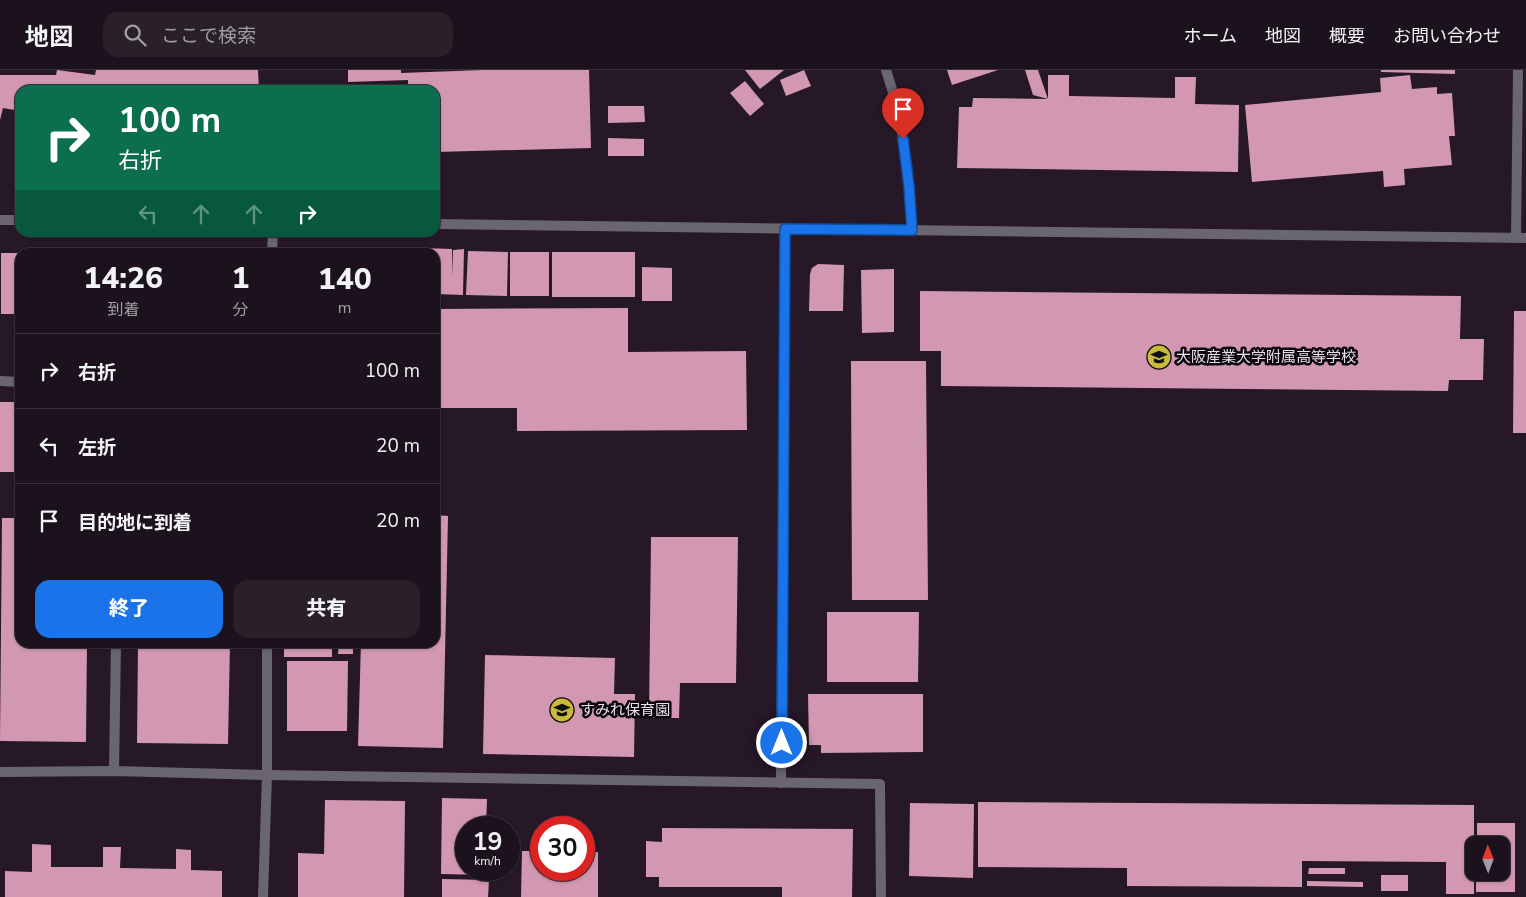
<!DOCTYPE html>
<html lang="ja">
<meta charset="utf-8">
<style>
:root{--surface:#1c121d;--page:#29202a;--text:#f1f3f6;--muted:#a09ea4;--line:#3a323b;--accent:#1a73e8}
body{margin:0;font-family:"Nunito Sans","Noto Sans JP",sans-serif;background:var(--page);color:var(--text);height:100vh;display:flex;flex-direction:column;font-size:19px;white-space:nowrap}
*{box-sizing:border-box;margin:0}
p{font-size:16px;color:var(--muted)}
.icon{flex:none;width:28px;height:28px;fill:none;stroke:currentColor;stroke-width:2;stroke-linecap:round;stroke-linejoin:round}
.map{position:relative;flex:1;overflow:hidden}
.drawer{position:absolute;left:15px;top:178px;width:425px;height:400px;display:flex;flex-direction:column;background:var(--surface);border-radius:15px;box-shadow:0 1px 4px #0004,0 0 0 1px var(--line)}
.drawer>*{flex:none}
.guide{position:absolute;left:15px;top:15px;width:425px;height:152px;border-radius:15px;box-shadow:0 1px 4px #0004,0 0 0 1px var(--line);background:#0b6e4f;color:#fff;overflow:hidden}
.needle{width:32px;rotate:359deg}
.fabs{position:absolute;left:1465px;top:766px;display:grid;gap:10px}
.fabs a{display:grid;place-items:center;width:45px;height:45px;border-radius:10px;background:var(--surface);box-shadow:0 1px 4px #0004,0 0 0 1px var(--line);font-size:25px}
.speed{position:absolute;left:455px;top:746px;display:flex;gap:10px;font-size:25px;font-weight:700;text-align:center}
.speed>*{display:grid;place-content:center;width:65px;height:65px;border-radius:50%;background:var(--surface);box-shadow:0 1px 4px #0004,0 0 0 1px var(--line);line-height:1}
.speed small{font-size:12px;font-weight:400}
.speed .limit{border:8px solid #d22;background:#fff;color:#111}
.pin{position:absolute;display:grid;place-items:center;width:42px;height:42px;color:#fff;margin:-51px -21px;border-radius:50% 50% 50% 0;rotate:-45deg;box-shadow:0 0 5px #0007}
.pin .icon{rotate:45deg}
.me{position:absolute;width:55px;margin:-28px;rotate:0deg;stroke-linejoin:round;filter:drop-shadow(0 0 4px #0008)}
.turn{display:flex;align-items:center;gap:18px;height:105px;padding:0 20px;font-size:22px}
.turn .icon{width:65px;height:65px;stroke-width:2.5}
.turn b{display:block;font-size:35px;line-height:42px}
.lanes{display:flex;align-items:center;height:48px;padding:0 20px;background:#0003;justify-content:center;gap:25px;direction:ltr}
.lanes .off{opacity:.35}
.eta{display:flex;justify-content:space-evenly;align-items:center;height:85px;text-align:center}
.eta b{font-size:30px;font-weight:800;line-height:35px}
.primary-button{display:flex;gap:10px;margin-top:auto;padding:10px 20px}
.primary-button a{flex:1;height:58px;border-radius:15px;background:var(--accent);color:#fff;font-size:20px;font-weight:800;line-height:58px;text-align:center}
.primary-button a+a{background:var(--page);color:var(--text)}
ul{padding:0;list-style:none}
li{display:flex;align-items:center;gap:15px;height:75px;padding:0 20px;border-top:1px solid var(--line)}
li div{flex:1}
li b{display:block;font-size:19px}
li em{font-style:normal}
header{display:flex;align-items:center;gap:30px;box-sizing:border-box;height:70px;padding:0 25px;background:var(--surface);border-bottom:1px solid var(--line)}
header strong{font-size:24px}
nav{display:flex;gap:28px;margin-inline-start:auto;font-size:18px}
.search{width:350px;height:45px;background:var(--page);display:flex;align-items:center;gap:12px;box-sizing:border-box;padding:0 18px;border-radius:15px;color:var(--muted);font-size:19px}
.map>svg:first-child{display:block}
</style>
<header>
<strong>地図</strong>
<div class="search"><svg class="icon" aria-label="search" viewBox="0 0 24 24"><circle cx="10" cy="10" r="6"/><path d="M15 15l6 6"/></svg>ここで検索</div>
<nav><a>ホーム</a><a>地図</a><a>概要</a><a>お問い合わせ</a></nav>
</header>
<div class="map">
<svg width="1526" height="827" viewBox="0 0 1526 827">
<rect width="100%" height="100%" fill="#261827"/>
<g fill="#d398b1">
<path d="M 57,0 L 95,5 L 96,0 L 258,0 L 259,20 L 20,20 L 20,41 L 3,38 L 0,50 L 0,5 L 56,5 Z"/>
<path d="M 348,0 L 401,0 L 401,3 L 483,0 L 589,0 L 591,78 L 435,82 L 435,20 L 408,20 L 408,10 L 348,12 Z"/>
<path d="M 745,0 L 784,0 L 760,19 Z"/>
<path d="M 804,0 L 811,16 L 786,26 L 780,10 Z"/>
<path d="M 947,0 L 998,0 L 952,15 Z"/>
<path d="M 1025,0 L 1038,0 L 1048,29 L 1048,5 L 1069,5 L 1069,26 L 1175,28 L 1175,7 L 1196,7 L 1195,34 L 1239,35 L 1238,102 L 957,98 L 959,37 L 972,37 L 973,28 L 1048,29 L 1033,25 Z"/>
<path d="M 1381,0 L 1455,0 L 1455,4 L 1381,2 Z"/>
<path d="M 1410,5 L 1412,19 L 1437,17 L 1437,24 L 1452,23 L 1455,66 L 1449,66 L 1452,95 L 1404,99 L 1405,115 L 1384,117 L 1383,101 L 1252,112 L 1245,35 L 1381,22 L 1380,8 Z"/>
<path d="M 745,11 L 764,34 L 750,46 L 730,23 Z"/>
<path d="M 608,36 L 644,36 L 645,52 L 608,53 Z"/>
<path d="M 608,68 L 644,69 L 644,86 L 608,86 Z"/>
<rect x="333" y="177" width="20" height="5"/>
<path d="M 329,178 L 329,182 L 303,182 L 306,179 Z"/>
<rect x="355" y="178" width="19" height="4"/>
<rect x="394" y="178" width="28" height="4"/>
<path d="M 423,178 L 452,179 L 452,207 L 453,180 L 464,179 L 463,225 L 435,224 L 435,182 L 423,182 Z"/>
<rect x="200" y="180" width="17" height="2"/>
<rect x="376" y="180" width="16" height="2"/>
<path d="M 468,181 L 508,182 L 507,226 L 466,225 Z"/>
<rect x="510" y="182" width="39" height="44"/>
<rect x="552" y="182" width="83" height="45"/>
<rect x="1" y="183" width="19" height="61"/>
<path d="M 818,194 L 844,195 L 843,241 L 809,241 L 810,204 L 812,198 Z"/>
<path d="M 642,197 L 672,198 L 672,231 L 642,231 Z"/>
<path d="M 894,199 L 894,262 L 862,263 L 861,200 Z"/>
<path d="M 920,221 L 1461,226 L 1460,269 L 1484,269 L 1483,310 L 1449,310 L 1448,321 L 941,316 L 941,281 L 920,281 Z"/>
<path d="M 628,238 L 628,282 L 746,281 L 747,360 L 517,361 L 517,338 L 435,338 L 435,239 Z"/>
<path d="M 1514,241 L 1526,241 L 1526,363 L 1513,363 Z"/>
<path d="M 851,291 L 926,291 L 928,530 L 852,530 Z"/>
<rect x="0" y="332" width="20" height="70"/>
<path d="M 435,445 L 448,446 L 443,678 L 358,676 L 361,572 L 435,572 Z"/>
<path d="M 2,448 L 20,448 L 20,572 L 87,572 L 86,672 L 0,671 Z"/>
<path d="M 651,467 L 738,467 L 736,613 L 680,613 L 679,648 L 649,648 Z"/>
<path d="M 827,542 L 919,542 L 918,612 L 827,612 Z"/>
<path d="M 138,572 L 230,572 L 228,674 L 137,673 Z"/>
<rect x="284" y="572" width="48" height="15"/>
<path d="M 339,572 L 353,572 L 353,584 L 338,584 Z"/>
<path d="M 485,585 L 615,588 L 614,624 L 635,624 L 634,687 L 483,684 Z"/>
<path d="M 287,591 L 348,591 L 347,661 L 287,661 Z"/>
<path d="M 808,624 L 923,624 L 923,682 L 821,683 L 821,675 L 809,675 Z"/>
<path d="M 442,728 L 487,729 L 486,758 L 466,758 L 466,800 L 486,800 L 486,805 L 441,804 Z"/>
<path d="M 325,730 L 405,731 L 404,827 L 298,827 L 298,783 L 324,784 Z"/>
<path d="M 978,732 L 1474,735 L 1474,824 L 1446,824 L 1446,792 L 1302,791 L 1302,817 L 1127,816 L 1127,798 L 978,797 Z"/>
<path d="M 910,733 L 974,734 L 973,808 L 909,806 Z"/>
<path d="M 1477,753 L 1515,753 L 1515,822 L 1476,822 L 1476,802 L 1501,802 L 1501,775 L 1477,775 Z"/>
<path d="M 662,758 L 853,759 L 852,827 L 782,827 L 782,817 L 659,817 L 659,807 L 646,807 L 646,771 L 662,772 Z"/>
<path d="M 32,774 L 51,775 L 51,797 L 103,797 L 103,777 L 121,777 L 120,798 L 176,799 L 176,779 L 191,780 L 191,800 L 222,801 L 222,827 L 5,827 L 5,801 L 32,802 Z"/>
<path d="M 522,781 L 541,781 L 541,800 L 584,800 L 584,782 L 598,782 L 598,827 L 521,827 Z"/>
<path d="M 1309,798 L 1345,798 L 1345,804 L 1308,804 Z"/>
<rect x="1381" y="805" width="27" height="16"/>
<path d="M 442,809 L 489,810 L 488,827 L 442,827 Z"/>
<path d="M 1307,811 L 1363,812 L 1363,817 L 1307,816 Z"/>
</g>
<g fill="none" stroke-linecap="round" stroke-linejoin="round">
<g stroke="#696670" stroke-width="10">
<path d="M 886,0 C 904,52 909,106 912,161"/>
<path d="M 0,150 L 20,150"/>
<path d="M 435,154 L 1526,168"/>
<path d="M 1516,168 L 1518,0"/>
<path d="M 0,311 L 20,312"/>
<path d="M 114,701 L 116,572"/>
<path d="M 0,702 L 114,701 L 267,705 L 880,714 L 881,827"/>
<path d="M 781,713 L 785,159"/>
</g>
<g stroke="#696670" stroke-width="10">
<path d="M 272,182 L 273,162"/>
<path d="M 263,827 L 267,705 L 267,572"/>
</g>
</g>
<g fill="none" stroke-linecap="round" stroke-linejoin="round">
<defs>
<path id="route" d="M 782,673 L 785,159 L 912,160 L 909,116 L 903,69"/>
</defs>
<use href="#route" stroke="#114b97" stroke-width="12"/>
<use href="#route" stroke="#1a73e8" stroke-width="9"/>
</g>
<defs>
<symbol id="school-disc" viewBox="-11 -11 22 22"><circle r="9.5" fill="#caba3a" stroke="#0b060c"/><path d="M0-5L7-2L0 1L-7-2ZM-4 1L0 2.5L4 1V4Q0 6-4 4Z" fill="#111"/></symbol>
</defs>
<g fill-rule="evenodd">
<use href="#school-disc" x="1145" y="273" width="28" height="28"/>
<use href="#school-disc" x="548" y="626" width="28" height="28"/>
</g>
<g text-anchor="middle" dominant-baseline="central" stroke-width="5" stroke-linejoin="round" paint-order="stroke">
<g font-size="15" fill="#e9dfe9" stroke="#0b060c" text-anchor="start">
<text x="1176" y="287">大阪産業大学附属高等学校</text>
<text x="580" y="640">すみれ保育園</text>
</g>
</g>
</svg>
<div class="fabs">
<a><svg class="needle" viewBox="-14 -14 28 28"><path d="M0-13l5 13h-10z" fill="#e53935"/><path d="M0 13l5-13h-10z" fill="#a09ea4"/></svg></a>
</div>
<div class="speed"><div>19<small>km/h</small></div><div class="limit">30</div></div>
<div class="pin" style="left:903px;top:69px;background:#d93025"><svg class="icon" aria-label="arrive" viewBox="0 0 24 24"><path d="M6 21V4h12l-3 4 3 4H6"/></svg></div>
<svg class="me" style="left:782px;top:673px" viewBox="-20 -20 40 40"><circle r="17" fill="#1a73e8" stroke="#fff" stroke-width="3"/><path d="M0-11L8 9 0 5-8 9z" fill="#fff"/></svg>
<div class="guide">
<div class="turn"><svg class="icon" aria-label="right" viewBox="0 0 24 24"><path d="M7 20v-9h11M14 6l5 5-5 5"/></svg><div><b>100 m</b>右折</div></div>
<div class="lanes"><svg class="icon off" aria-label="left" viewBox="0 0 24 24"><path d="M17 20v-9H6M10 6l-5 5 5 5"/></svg><svg class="icon off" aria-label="ahead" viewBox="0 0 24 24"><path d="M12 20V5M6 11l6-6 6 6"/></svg><svg class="icon off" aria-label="ahead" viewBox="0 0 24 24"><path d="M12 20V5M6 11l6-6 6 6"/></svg><svg class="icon" aria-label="right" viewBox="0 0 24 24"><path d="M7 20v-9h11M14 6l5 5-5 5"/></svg></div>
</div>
<section class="drawer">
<div class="eta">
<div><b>14:26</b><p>到着</p></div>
<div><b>1</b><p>分</p></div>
<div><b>140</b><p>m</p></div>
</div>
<ul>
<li><svg class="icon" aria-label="right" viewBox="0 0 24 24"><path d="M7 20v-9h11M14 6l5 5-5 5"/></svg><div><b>右折</b></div><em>100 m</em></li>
<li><svg class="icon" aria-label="left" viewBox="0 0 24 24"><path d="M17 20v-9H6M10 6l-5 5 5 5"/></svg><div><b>左折</b></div><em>20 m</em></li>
<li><svg class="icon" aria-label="arrive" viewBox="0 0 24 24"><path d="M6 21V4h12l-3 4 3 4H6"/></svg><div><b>目的地に到着</b></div><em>20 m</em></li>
</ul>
<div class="primary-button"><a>終了</a><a>共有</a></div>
</section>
</div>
